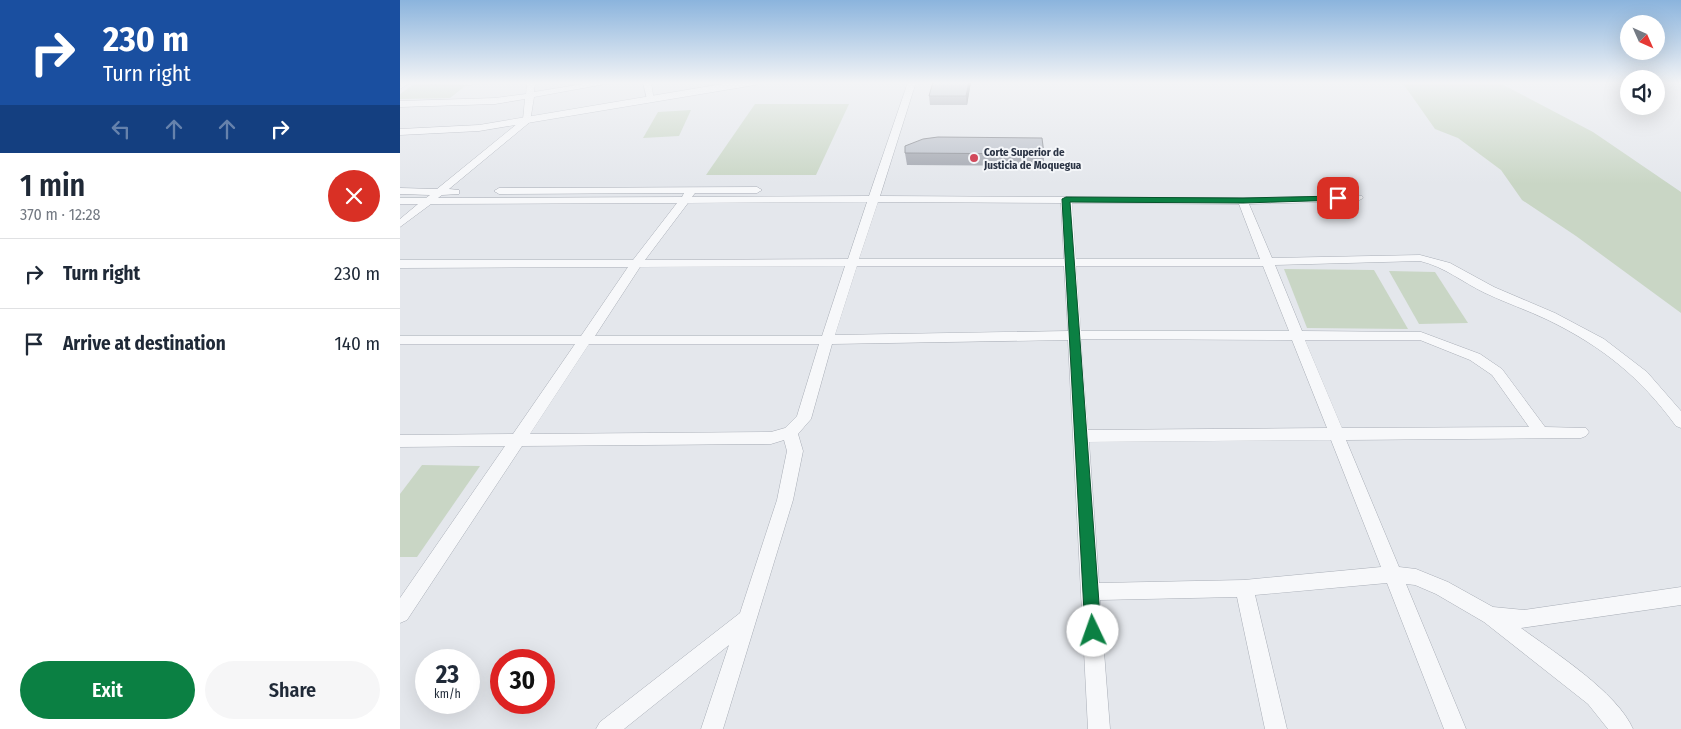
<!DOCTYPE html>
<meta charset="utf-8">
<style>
:root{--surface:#fff;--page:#f6f6f7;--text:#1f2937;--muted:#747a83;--line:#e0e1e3;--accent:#0b8043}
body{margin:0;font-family:"Fira Sans Condensed",sans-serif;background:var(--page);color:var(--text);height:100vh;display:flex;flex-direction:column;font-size:19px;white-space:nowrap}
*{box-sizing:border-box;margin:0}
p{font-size:16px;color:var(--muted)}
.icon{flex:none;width:28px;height:28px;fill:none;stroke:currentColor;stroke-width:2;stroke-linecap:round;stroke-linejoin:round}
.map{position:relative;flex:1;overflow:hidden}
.sheet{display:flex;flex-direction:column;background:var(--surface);width:400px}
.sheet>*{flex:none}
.hud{background:#1a4fa0;color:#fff;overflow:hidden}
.needle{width:32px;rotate:135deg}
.buttons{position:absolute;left:1220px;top:15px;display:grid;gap:10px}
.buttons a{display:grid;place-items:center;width:45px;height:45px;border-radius:50%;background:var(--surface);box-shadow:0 5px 20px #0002;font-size:25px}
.speed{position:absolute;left:15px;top:649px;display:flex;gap:10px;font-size:25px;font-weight:700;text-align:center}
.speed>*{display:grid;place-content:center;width:65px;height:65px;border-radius:50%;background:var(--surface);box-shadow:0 5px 20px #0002;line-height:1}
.speed small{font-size:12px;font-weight:400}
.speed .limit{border:8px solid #d22;background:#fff;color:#111}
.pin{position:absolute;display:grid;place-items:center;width:42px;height:42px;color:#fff;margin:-21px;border-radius:10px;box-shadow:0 2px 8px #0006}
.me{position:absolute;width:55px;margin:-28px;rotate:357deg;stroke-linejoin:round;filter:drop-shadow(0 0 4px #0008)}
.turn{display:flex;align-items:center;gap:18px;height:105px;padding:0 20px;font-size:22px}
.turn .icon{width:65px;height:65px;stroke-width:2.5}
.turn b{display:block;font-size:35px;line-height:42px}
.lanes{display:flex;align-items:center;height:48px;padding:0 20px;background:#0003;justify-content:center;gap:25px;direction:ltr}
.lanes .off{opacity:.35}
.round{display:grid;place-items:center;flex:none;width:52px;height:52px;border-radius:26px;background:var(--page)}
.summary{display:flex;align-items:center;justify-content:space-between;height:85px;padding:0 20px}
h1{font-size:30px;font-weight:600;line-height:38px}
.button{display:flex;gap:10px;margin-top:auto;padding:10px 20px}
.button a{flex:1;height:58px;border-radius:30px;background:var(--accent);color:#fff;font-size:20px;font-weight:600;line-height:58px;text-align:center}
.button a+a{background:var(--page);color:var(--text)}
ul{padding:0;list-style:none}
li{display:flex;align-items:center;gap:15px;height:70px;padding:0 20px;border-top:1px solid var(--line)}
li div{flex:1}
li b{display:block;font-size:19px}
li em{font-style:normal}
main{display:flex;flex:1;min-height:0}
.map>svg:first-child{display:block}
</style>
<main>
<section class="sheet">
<div class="hud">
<div class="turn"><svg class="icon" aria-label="right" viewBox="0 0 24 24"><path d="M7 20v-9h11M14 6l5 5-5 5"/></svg><div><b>230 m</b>Turn right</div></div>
<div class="lanes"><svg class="icon off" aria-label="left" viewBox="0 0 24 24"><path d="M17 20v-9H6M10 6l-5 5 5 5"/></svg><svg class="icon off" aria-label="ahead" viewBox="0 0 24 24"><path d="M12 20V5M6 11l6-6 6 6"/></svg><svg class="icon off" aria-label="ahead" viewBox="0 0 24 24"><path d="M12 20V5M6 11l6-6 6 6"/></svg><svg class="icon" aria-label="right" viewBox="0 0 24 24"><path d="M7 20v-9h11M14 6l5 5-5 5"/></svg></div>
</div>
<div class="summary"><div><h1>1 min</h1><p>370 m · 12:28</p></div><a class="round" style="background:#d93025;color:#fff"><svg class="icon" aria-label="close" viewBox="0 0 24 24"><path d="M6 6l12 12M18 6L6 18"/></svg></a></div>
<ul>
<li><svg class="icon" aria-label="right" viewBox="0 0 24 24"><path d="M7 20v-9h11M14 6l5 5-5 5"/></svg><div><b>Turn right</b></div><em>230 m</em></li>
<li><svg class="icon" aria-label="arrive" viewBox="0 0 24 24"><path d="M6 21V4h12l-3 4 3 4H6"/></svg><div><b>Arrive at destination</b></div><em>140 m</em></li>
</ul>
<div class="button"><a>Exit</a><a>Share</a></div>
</section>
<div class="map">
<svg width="1281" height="729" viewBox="0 0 1281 729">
<rect width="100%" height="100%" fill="#e4e7ec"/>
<g fill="#c9d6c5">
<path d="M 1002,82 L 1098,82 L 1193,132 L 1281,192 L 1281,313 L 1176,236 L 1122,200 L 1101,170 L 1058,138 L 1035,129 Z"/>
<path d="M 69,83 L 50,98 L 0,99 L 0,94 L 13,85 Z"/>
<path d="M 355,104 L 449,104 L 416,175 L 306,175 Z"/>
<path d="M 291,110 L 279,136 L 243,138 L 258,112 Z"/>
<path d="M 884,269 L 974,270 L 1008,329 L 907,328 Z"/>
<path d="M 989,271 L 1035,272 L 1068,323 L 1019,324 Z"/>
<path d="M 22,465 L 80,466 L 17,557 L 0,557 L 0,494 Z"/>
</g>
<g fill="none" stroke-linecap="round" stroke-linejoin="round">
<defs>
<g id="minor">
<path d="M 11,82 L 0,89 L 1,82 Z"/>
<path d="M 26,82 L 75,82 L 75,83 L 71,85 L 30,84 Z"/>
<path d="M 127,82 L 135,82 L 134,92 L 195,82 L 216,82 L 134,97 L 130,122 L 49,189 L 59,190 L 59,194 L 42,195 L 38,198 L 282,197 L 284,193 L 99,194 L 94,191 L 99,188 L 357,187 L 362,190 L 357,193 L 295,193 L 292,197 L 469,196 L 508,82 L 516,82 L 480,196 L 843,198 L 962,196 L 963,198 L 958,201 L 849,204 L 872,258 L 1020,255 L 1050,263 L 1094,287 L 1155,313 L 1204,339 L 1247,372 L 1281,411 L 1281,428 L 1276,426 C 1240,377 1203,347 1148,320 C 1127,310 1106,303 1085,293 C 1062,282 1045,267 1020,261 L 875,265 L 902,331 L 1021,332 L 1080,354 L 1102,369 L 1145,427 L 1186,428 L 1189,432 L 1186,436 L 1181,438 L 946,440 L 999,567 L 1016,569 L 1048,582 L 1093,607 L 1124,610 L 1281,587 L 1281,605 L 1121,628 C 1154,652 1217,692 1233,729 L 1208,729 L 1188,704 L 1084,622 L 1036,594 L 1015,585 L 1006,584 L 1066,729 L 1044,729 L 987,583 L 855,595 L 887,729 L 865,729 L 837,597 L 700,600 L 710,729 L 688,729 L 668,340 L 432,344 L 411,419 L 398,434 L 403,451 L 393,500 L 323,729 L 301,729 L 329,645 L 224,729 L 196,729 L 200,722 L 340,613 L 377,500 L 387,451 L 384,440 L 371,444 L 122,446 L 7,620 L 0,623 L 0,598 L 105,446 L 0,447 L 0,435 L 113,434 L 175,344 L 0,344 L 0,336 L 181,336 L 228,267 L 0,268 L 0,260 L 233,260 L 277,203 L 31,204 L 0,227 L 0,219 L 18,204 L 0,204 L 0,198 L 26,198 L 30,195 L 0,194 L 0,188 L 37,189 L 123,119 L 125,99 L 95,104 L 0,107 L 0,101 L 95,98 L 126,94 ZM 467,202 L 448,259 L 245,260 L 288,203 ZM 478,202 L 661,203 L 664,259 L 459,259 ZM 672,203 L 839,204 L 860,259 L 676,259 ZM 445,266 L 422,336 L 195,336 L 240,267 ZM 457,266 L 664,266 L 668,331 L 435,335 ZM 676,266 L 863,266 L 889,331 L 681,331 ZM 681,339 L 892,340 L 927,428 L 688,430 ZM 905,340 L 1020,340 L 1070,360 L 1092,375 L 1129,427 L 942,428 ZM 189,344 L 419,344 L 397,416 L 385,428 L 371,432 L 130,434 ZM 931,440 L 981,567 L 844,580 L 699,583 L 689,442 Z"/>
<path d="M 243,82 L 251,82 L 254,101 L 247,99 Z"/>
</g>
<path id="tertiary" d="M 334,82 L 360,82 L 355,85 L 79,131 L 0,135 L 0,129 L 79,125 Z"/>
</defs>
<use href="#minor" stroke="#a9aeb7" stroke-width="1"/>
<use href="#tertiary" stroke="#a9aeb7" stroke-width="1"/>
<use href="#minor" fill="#f7f8fa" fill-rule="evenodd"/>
<use href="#tertiary" fill="#f7f8fa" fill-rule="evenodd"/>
</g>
<g fill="#a1a5ae">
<path d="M 533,82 L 571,82 L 567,105 L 530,105 L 529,96 Z"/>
<path d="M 505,153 L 644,154 L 644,166 L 507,165 Z"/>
</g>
<path fill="#83868d" d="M 569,82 L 571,82 L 567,105 L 566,96 Z"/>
<g fill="#bbc0ca" stroke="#83868d">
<path d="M 533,82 L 569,82 L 566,96 L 529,96 Z"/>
<path d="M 538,137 L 642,138 L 644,154 L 505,153 L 505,146 L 523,139 Z"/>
</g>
<linearGradient id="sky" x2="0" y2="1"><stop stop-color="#8bb4dd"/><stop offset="0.45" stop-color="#f3f4f6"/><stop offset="1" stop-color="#f3f4f6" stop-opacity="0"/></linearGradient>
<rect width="1281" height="184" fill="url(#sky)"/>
<path fill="#0b8043" stroke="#07532c" d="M 938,196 L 942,197 L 942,200 L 843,203 L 670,202 L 701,631 L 699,636 L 693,639 L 687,636 L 685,631 L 662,199 L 666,197 L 843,198 Z"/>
<circle fill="#d1495b" stroke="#f4f6f9" stroke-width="2" cx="574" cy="158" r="5"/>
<g text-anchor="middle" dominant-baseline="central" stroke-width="4" stroke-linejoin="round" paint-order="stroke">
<g font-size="11" font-weight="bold" fill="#2b3445" stroke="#f4f6f9" text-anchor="start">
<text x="584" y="152">Corte Superior de<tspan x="584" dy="13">Justicia de Moquegua</tspan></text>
</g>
</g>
</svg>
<div class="buttons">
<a><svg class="needle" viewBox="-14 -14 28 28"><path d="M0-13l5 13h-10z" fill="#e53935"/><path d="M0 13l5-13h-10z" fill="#747a83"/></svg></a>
<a><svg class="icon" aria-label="sound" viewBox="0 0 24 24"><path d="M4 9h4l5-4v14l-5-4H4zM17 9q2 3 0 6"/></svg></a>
</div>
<div class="speed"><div>23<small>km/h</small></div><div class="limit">30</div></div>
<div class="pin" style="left:938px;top:198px;background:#d93025"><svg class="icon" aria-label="arrive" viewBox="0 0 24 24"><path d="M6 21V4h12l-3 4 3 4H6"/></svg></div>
<svg class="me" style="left:693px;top:631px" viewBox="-20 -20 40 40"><circle r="19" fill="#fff"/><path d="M0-13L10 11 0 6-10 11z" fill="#0b8043"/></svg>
</div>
</main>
